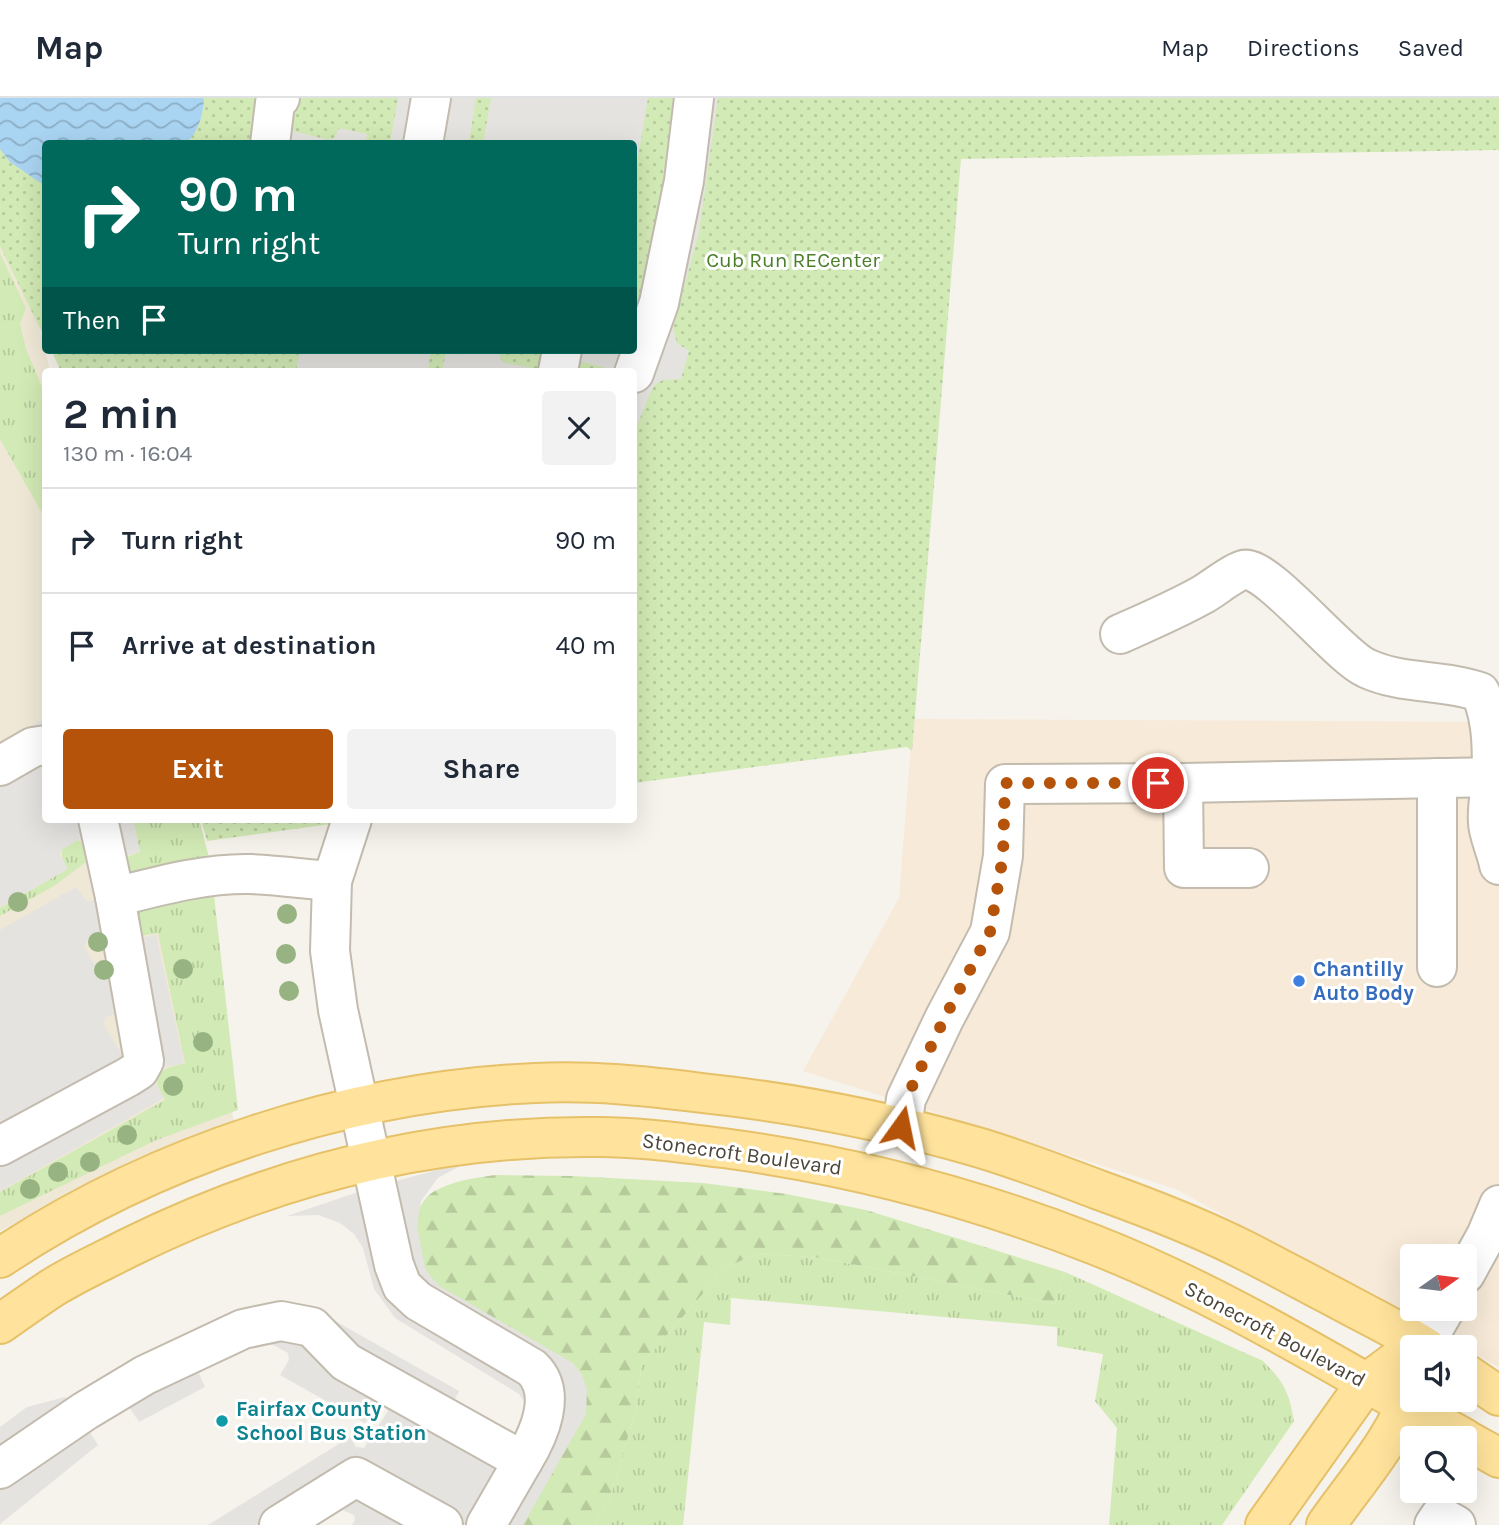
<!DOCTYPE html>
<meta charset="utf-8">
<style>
:root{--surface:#fff;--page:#f2f2f3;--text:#1f2937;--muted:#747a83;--line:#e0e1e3;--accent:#b45309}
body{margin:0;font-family:Karla,sans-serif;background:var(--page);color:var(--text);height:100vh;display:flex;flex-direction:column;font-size:26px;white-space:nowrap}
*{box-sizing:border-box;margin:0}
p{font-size:23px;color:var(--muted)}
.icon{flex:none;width:38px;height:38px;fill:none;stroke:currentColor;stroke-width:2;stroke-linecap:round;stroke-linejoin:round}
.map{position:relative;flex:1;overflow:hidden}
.sheet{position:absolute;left:42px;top:270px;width:595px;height:455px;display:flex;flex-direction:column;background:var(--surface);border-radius:7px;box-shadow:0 7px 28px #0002}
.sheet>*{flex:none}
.guide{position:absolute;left:42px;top:42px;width:595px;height:214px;border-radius:7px;box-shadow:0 7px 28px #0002;background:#00695c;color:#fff;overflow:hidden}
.needle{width:46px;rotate:76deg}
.buttons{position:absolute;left:1400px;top:1146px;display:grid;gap:14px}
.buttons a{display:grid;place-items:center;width:77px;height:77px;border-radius:7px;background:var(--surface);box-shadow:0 7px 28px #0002;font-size:35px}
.pin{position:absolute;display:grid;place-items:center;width:60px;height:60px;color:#fff;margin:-30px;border:4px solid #fff;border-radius:50%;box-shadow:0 2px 7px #0007}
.me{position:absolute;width:77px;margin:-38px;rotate:12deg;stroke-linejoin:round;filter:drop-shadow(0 0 5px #0008)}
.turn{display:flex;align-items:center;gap:24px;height:147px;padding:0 21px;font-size:32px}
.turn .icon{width:91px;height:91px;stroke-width:2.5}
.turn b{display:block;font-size:49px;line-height:60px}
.then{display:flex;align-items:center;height:66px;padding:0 21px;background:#0003;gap:14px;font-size:26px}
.round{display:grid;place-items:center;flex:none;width:74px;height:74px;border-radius:7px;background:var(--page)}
.headline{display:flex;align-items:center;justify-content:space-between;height:119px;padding:0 21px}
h1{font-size:42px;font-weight:700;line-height:52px}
.cta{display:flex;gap:14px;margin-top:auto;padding:14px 21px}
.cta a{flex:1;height:80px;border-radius:7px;background:var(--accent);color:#fff;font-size:28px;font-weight:700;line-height:80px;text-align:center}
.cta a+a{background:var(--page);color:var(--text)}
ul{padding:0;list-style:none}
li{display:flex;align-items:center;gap:21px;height:105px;padding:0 21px;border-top:2px solid var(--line)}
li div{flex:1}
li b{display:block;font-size:26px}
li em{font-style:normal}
header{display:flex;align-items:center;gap:42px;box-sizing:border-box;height:98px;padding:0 35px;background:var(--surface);border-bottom:2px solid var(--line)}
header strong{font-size:33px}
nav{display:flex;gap:38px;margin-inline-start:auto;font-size:24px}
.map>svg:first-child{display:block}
</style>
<header>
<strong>Map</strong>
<nav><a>Map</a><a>Directions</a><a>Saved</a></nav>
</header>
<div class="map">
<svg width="1499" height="1427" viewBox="0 0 1499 1427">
<defs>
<pattern id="grass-tufts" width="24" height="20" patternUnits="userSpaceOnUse" patternTransform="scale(1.75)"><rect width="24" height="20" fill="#d2eab5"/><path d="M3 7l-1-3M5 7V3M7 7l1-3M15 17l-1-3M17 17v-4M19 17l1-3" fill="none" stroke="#b6ca9c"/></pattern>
<pattern id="forest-firs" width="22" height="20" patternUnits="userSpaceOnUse" patternTransform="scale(1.75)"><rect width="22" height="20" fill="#d2eab5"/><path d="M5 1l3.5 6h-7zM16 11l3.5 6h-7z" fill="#b6ca9c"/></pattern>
<pattern id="park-dots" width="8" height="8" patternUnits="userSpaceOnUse" patternTransform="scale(1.75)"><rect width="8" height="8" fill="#d2eab5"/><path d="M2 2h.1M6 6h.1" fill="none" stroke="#b6ca9c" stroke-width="1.8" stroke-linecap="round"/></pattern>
<pattern id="water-waves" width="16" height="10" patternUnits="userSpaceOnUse" patternTransform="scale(1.75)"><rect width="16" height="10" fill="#a9d4f2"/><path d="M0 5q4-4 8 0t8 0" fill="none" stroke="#8caec5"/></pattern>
</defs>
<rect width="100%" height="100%" fill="#f6f3ec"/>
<path fill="#f7ead8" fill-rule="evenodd" d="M 913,621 L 1499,624 L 1499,1269 L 1176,1091 L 803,973 L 899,800 ZM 1412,1158 L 1465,1158 L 1465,1211 L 1412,1211 Z"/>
<path fill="#efe8d6" d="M 0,68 L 50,273 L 46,273 L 46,721 L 160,721 L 235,1026 L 61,1102 L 0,1133 Z"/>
<g fill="url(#grass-tufts)">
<path d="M 0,155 L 26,210 L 20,226 L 26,251 L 45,296 L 45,420 L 0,341 Z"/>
<path d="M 133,721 L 199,721 L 210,763 L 128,778 L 122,761 L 140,754 Z"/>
<path d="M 78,742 L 82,745 L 86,764 L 54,788 L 0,818 L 0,810 L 68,771 L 62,760 L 62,751 Z"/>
<path d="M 214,797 L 238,1012 L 154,1043 L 0,1118 L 0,1094 L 165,1002 L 157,987 C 156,970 172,969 185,965 L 158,835 L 140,838 L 137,814 Z"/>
<path d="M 758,1155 L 821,1160 L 1055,1206 L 1065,1174 L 1263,1263 C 1284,1284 1289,1294 1294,1323 L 1222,1427 L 1109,1427 L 1117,1330 L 1095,1303 L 1103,1256 L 1057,1248 L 1057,1229 L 731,1200 L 730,1227 L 704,1224 L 683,1427 L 594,1427 L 610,1400 L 636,1311 L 642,1266 L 725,1170 Z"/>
</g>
<path fill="url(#forest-firs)" d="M 495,1077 L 572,1078 L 703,1085 L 786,1096 L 866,1112 L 1065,1174 L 1055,1206 L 821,1160 L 758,1155 L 725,1170 L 642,1266 L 636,1311 L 610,1400 L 594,1427 L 521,1427 L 577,1275 L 564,1260 L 444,1198 C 439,1194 431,1189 428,1184 C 413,1162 406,1111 433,1094 C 452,1083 473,1080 495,1077 Z"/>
<g fill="url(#park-dots)">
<path d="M 0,0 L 1499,0 L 1499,52 L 961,61 L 912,653 L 907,649 L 634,685 L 634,273 L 61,273 L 51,252 L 634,252 L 634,46 L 46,46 L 45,241 L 0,148 Z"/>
<path d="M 201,721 L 368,721 L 207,743 Z"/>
</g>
<g fill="#e5e3e0" fill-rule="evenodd">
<path d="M 256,0 L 302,0 L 296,7 L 289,26 L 293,33 L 329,42 L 335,39 L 339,30 L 367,36 L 366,43 L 368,45 L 257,45 L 260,15 Z"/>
<path d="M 398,0 L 476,0 L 469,45 L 390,46 Z"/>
<path d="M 491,0 L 648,0 L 634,83 L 634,46 L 483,45 Z"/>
<path d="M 681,0 L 718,0 L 699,134 L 673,231 L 677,245 L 689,253 L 681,281 L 663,282 L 657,285 L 652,291 L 634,335 L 634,273 L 607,273 L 604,269 L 583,264 L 576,267 L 575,273 L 442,273 L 446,253 L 463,257 L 469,252 L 502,252 L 499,259 L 504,265 L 539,271 L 545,260 L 541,256 L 516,252 L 634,252 Z"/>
<path d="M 300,252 L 431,252 L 428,273 L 296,273 Z"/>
<path d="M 45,620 L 45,670 L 41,677 L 45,686 L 46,721 L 133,721 L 140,754 L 120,759 L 140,840 L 156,837 L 184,965 L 164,969 L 156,979 L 155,985 L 164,1000 L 0,1093 L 0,832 L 76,789 L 86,803 L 93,803 L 96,797 L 83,743 L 79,741 L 61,752 L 60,757 L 68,771 L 0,809 L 0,646 ZM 97,836 L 105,839 L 111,882 L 104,882 L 84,849 L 87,842 ZM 114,916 L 122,919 L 126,963 L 104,927 L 105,920 Z"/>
<path d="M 467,1064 L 438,1080 L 421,1103 L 417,1128 L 425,1170 L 431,1179 L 441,1189 L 573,1265 L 582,1277 L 587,1291 L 586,1316 L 523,1427 L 352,1427 L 355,1422 L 354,1417 L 338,1410 L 305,1427 L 208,1427 L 350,1339 L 356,1349 L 364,1350 L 388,1313 L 383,1306 L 376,1306 L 365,1325 L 280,1277 L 289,1262 L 288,1255 L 273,1247 L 259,1244 L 202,1270 L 199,1275 L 205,1289 L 139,1324 L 129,1309 L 126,1307 L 89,1333 L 98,1347 L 0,1426 L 0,1329 L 27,1309 L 65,1299 L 69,1301 L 300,1222 L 307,1207 L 459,1293 L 452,1307 L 513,1349 L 526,1314 L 524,1303 L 519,1296 L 395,1220 L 374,1191 L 363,1150 L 354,1136 L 340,1125 L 318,1117 L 287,1118 L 370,1090 Z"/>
</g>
<path fill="url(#water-waves)" d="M 0,0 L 203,0 L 204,2 C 202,20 199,31 187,45 L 46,46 L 45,88 L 10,64 L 0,51 Z"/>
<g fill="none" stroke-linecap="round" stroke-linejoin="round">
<defs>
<g id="minor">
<path d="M 270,46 L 275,5 L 280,0"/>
<path d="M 423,46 L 431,0"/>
<path d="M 558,273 L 562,252"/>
<path d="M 634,275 L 659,205 L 684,83 L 694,0"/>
<path d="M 1120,536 C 1147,524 1175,512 1202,497 C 1213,491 1232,475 1243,472 C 1265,465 1339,558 1366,570 C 1402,587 1443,581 1480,594 C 1494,623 1493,661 1490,692 C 1489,702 1487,714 1488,725 C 1488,735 1497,755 1499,767"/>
<path d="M 0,668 L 33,649 L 46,647"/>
<path d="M 1437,680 L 1437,869"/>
<path d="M 1183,685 L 1184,770 L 1249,770"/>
<path d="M 98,721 L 115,799"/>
<path d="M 352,721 L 332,783 L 330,853 L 338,912 L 394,1167 L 402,1188 L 418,1203 L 532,1270 C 558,1295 539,1337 523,1363"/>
<path d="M 902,1029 L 906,1001 L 944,921 L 990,834 L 1003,758 L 1005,686 L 1183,685 L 1499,679"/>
<path d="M 0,1048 L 128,979 L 139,972 L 144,963 L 115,799 C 159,788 205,775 250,776 C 278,777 305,781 332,783"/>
<path d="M 1465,1176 L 1486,1138 L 1499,1107"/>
<path d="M 1424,1247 L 1445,1211"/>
<path d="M 0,1371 L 85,1313 L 145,1277 L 243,1231 L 281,1223 L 312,1229 L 346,1264 L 523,1363 L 486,1427"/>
<path d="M 279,1427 L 356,1379 L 443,1427"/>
<path d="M 1434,1427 L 1440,1418 L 1456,1427"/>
</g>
<g id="major">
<path d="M 0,1160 C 154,1057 350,993 535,985 C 591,982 646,988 702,995 C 795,1005 887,1023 977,1049 C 1018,1061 1059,1077 1099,1092 C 1149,1110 1199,1129 1246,1153 C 1276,1168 1305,1184 1334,1199 C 1365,1216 1397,1231 1427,1250"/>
<path d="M 0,1226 C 17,1214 34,1202 52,1190 C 76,1175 103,1163 128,1150 C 276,1077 433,1037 598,1039 C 640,1039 681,1045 723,1050 C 851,1067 976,1100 1095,1147 C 1225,1198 1343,1273 1464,1340"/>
<path d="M 1465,1275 L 1499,1298"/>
<path d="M 1465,1341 L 1499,1360"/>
<path d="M 1265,1427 L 1366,1285 L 1397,1262 L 1412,1254"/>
<path d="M 1326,1427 C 1355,1385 1398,1338 1412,1289"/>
</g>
</defs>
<use href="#minor" stroke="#c2bbae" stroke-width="42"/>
<use href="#major" stroke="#e6c16a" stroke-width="42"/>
<use href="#minor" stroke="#fff" stroke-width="38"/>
<use href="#major" stroke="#ffe39c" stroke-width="38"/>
</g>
<g fill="#97b381">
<circle cx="18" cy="804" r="10"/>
<circle cx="287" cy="816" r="10"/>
<circle cx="98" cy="844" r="10"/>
<circle cx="286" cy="856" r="10"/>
<circle cx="183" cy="871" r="10"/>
<circle cx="104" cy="872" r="10"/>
<circle cx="289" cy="893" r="10"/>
<circle cx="203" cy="944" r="10"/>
<circle cx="173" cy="988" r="10"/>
<circle cx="127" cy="1037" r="10"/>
<circle cx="90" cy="1064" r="10"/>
<circle cx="58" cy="1074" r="10"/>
<circle cx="30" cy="1091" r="10"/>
</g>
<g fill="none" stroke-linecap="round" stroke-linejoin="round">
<path stroke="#b45309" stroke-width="12" stroke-dasharray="0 21.6" d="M 901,1029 L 906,1001 L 944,921 L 990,834 L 1003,758 L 1005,685 L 1158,685"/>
</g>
<circle fill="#3f7fe0" stroke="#fff" stroke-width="2.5" cx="1299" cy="883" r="7"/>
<circle fill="#0f9aa8" stroke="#fff" stroke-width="2.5" cx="222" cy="1323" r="7"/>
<g text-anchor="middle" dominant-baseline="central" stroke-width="6" stroke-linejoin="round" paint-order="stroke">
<g font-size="21" fill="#4a7f2a" stroke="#fff">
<text x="793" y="162">Cub Run RECenter</text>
</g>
<g font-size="21" font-weight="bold" fill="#366cbe" stroke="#fff" text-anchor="start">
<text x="1313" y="871">Chantilly<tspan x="1313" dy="24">Auto Body</tspan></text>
</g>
<g font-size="21" fill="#4b4439" stroke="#fff">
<text transform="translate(742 1056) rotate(8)">Stonecroft Boulevard</text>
<text transform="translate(1275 1236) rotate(28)">Stonecroft Boulevard</text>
</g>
<g font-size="21" font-weight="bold" fill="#0d838f" stroke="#fff" text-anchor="start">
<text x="236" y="1311">Fairfax County<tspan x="236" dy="24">School Bus Station</tspan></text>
</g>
</g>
</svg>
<div class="buttons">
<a><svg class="needle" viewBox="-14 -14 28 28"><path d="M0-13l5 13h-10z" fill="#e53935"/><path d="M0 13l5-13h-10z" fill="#747a83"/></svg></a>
<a><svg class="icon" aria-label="sound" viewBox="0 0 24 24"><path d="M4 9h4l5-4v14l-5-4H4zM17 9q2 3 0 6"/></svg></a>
<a><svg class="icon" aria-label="search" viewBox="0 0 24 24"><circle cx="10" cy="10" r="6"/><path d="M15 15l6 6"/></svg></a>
</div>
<div class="pin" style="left:1158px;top:685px;background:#d93025"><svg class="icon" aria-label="arrive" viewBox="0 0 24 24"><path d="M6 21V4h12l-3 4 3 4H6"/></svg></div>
<svg class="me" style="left:901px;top:1029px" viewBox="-20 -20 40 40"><path d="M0-17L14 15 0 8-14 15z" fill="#b45309" stroke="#fff" stroke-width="4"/></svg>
<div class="guide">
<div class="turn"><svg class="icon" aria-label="right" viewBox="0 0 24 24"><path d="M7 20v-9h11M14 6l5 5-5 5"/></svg><div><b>90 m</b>Turn right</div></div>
<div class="then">Then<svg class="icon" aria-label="arrive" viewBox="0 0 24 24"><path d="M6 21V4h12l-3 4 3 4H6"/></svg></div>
</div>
<section class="sheet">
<div class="headline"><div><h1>2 min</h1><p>130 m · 16:04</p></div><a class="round"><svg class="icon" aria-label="close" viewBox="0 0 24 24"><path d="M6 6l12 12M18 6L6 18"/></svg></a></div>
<ul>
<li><svg class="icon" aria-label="right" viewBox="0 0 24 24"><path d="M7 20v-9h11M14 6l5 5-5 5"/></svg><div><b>Turn right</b></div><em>90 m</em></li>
<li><svg class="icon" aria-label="arrive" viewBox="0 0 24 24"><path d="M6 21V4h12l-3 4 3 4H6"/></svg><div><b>Arrive at destination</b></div><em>40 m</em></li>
</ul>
<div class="cta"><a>Exit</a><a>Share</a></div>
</section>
</div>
